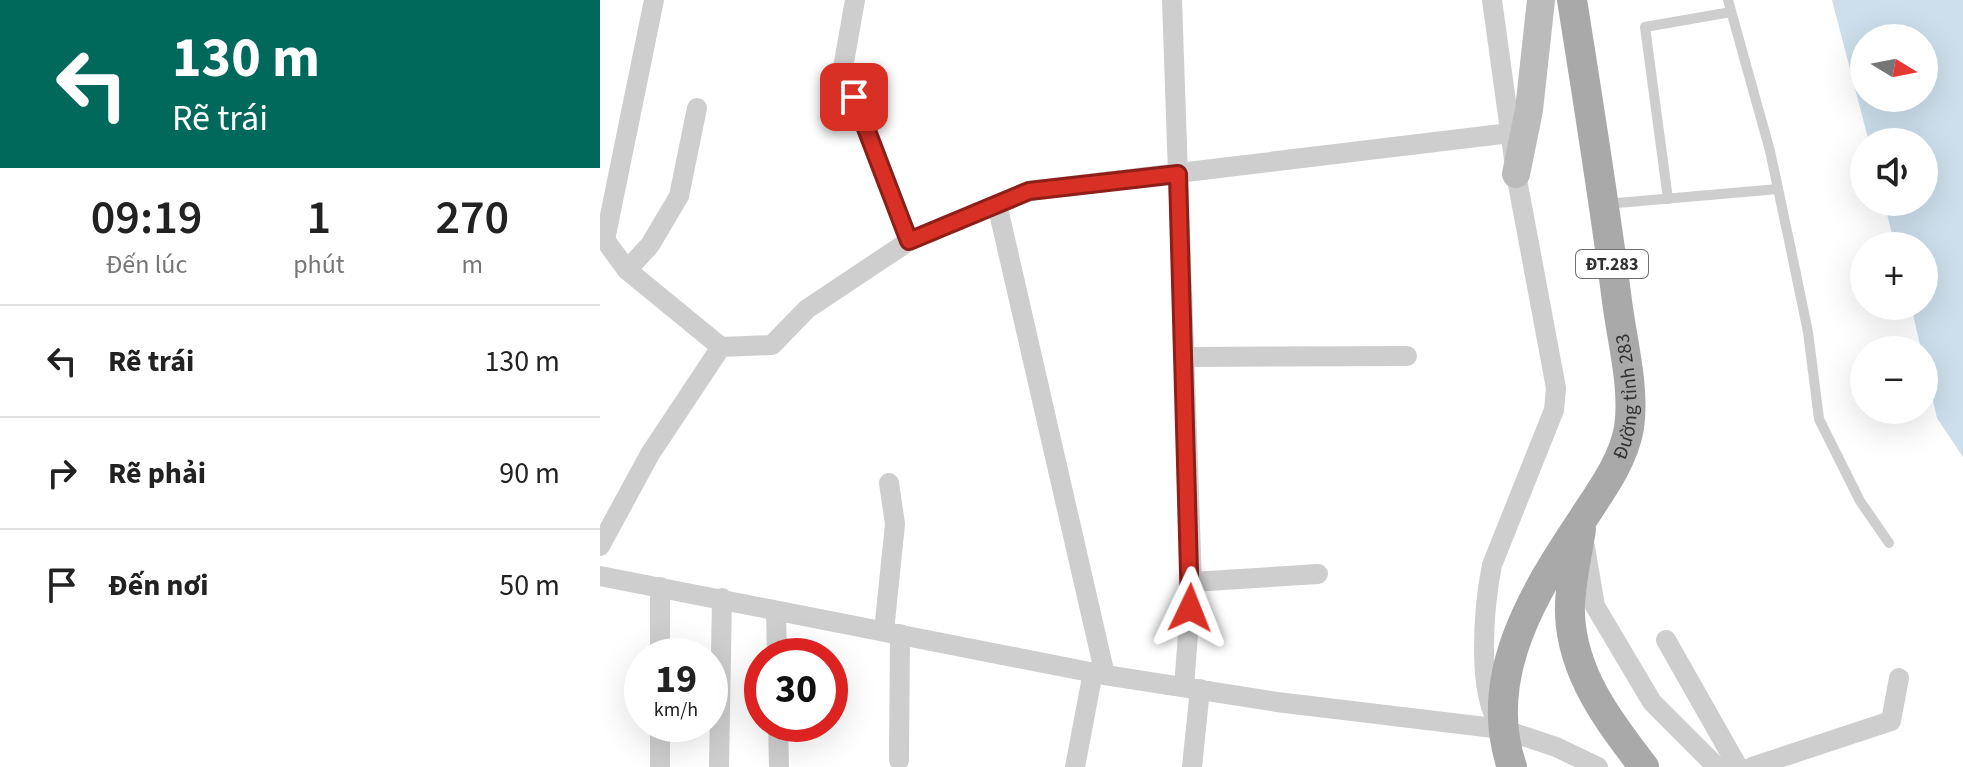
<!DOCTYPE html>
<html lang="vi">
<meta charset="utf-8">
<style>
:root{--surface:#fff;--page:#f6f6f6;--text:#222;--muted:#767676;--line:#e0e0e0}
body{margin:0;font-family:"Source Sans 3",sans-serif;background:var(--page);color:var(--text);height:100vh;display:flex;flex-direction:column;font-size:30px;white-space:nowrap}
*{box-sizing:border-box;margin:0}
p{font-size:26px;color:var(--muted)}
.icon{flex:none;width:44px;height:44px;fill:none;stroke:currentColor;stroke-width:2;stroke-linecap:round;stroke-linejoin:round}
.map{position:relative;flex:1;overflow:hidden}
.side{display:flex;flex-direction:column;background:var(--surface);width:600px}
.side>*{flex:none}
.top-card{background:#00695c;color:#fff;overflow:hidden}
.needle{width:52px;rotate:100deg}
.controls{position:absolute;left:1250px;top:24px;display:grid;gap:16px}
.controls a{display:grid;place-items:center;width:88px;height:88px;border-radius:50%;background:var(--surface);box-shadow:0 8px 32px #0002;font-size:40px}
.speed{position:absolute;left:24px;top:638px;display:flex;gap:16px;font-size:40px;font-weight:700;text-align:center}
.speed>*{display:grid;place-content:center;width:104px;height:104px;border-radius:50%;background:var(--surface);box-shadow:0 8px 32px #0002;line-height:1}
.speed small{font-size:20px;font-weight:400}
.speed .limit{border:12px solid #d22;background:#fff;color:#111}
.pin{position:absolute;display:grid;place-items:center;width:68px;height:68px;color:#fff;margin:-34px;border-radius:16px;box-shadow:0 4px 12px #0006}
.me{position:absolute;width:88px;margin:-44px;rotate:2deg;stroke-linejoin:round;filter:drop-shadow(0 0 6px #0008)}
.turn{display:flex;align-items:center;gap:28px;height:168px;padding:0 40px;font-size:36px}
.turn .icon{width:104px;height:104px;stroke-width:2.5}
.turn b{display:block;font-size:56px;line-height:68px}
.eta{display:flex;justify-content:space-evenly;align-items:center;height:136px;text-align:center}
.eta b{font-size:48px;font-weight:600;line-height:56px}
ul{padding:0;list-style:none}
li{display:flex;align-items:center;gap:24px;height:112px;padding:0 40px;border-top:2px solid var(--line)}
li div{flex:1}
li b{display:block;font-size:30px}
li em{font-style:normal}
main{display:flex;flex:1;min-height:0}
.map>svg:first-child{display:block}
</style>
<main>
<section class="side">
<div class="top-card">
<div class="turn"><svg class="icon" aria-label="left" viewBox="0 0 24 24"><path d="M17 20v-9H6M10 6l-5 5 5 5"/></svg><div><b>130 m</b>Rẽ trái</div></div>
</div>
<div class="eta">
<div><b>09:19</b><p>Đến lúc</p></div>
<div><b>1</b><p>phút</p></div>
<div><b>270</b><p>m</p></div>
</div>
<ul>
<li><svg class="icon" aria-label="left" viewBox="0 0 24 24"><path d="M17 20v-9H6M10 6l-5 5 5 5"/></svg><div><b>Rẽ trái</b></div><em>130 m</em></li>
<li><svg class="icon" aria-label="right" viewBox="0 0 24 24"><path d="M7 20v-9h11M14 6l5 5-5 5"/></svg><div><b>Rẽ phải</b></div><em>90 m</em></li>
<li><svg class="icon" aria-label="arrive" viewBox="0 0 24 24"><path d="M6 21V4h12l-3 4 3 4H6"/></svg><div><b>Đến nơi</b></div><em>50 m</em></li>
</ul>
</section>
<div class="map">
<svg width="1363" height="767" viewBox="0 0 1363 767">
<rect width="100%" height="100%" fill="#fff"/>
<path fill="#cddfec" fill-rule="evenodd" d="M 1232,0 L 1363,0 L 1363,457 L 1337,418 L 1311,306 L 1324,306 L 1324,246 L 1295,246 L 1284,202 L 1324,202 L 1324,142 L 1269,142 ZM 1264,38 L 1324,38 L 1324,98 L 1264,98 Z"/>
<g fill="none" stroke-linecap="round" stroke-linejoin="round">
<g stroke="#cecece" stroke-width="10">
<path d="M 1128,0 L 1170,151 L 1191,250 L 1208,332 L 1219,419 L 1260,501 L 1289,543"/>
<path d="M 1068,199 L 1045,27 L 1131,12"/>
<path d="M 1006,204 L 1178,189"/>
</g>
<g stroke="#cecece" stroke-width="20">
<path d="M 54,0 L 5,240 L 27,270 L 121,347"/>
<path d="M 255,0 L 243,68 L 309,241"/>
<path d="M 572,0 L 592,582 L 584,687"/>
<path d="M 892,0 L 916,174 L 956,388 L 954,410 L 892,565 C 884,605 876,692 900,726"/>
<path d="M 397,204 L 505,675"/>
<path d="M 27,270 L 50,245 L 79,196 L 97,108"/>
<path d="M 584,357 L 807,356"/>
<path d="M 0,546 L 50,454 L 121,347 L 172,345 L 207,309 L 309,241 L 429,191 L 910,133"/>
<path d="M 985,547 L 995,606 L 1052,702 L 1117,767"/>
<path d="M 0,576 L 505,675 L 677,702 L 902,729 L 956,747 L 998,767"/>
<path d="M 592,582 L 718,574"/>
<path d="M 176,612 L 177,656"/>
<path d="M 284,631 L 295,524 L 289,483"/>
<path d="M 1066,640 L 1138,767"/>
<path d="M 60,656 L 60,587"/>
<path d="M 178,724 L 179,767"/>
<path d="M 299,760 L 300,634"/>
<path d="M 60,767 L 60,724"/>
<path d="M 119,767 L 122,598"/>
<path d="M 475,767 L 493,672"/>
<path d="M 592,767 L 600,689"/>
<path d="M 1152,767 L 1291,721 L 1299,678"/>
</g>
<path stroke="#bbb" stroke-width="28" d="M 916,174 L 929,110 L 941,0"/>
<g stroke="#a9a9a9" stroke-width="30">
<path d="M 981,529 C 977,556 969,587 970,614 C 972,674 1010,723 1044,767"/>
<path id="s1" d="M 912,767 C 881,677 934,592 982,520 C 1000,492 1023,462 1029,428 C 1035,388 1022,341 1017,301 C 1004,200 988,100 972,0"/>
</g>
</g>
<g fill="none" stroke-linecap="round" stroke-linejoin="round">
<defs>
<path id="route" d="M 254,97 L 309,241 L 429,191 L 578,174 L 590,608"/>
</defs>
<use href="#route" stroke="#8d1f18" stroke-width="20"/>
<use href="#route" stroke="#d93025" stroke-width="14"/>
</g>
<g text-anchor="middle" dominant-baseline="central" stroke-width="8" stroke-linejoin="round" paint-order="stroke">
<rect fill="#fff" stroke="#6f6f6f" stroke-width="2" x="976" y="250" width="72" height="28" rx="6"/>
<g font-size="18" font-weight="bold" fill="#313131">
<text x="1012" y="264">ĐT.283</text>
</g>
<g font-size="20" fill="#313131" stroke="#fff">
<text stroke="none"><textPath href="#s1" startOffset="402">Đường tỉnh 283</textPath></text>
</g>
</g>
</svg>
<div class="controls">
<a><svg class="needle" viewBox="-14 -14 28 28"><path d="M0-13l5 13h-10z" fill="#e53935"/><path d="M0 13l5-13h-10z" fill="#767676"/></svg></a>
<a><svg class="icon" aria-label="sound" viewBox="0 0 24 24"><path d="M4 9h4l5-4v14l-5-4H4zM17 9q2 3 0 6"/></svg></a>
<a>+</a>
<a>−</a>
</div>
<div class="speed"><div>19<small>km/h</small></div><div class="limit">30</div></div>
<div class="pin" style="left:254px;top:97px;background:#d93025"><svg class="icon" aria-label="arrive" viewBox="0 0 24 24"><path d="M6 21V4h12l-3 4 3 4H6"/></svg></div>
<svg class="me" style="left:590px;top:608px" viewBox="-20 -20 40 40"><path d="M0-17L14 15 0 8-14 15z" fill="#d93025" stroke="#fff" stroke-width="4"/></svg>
</div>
</main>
